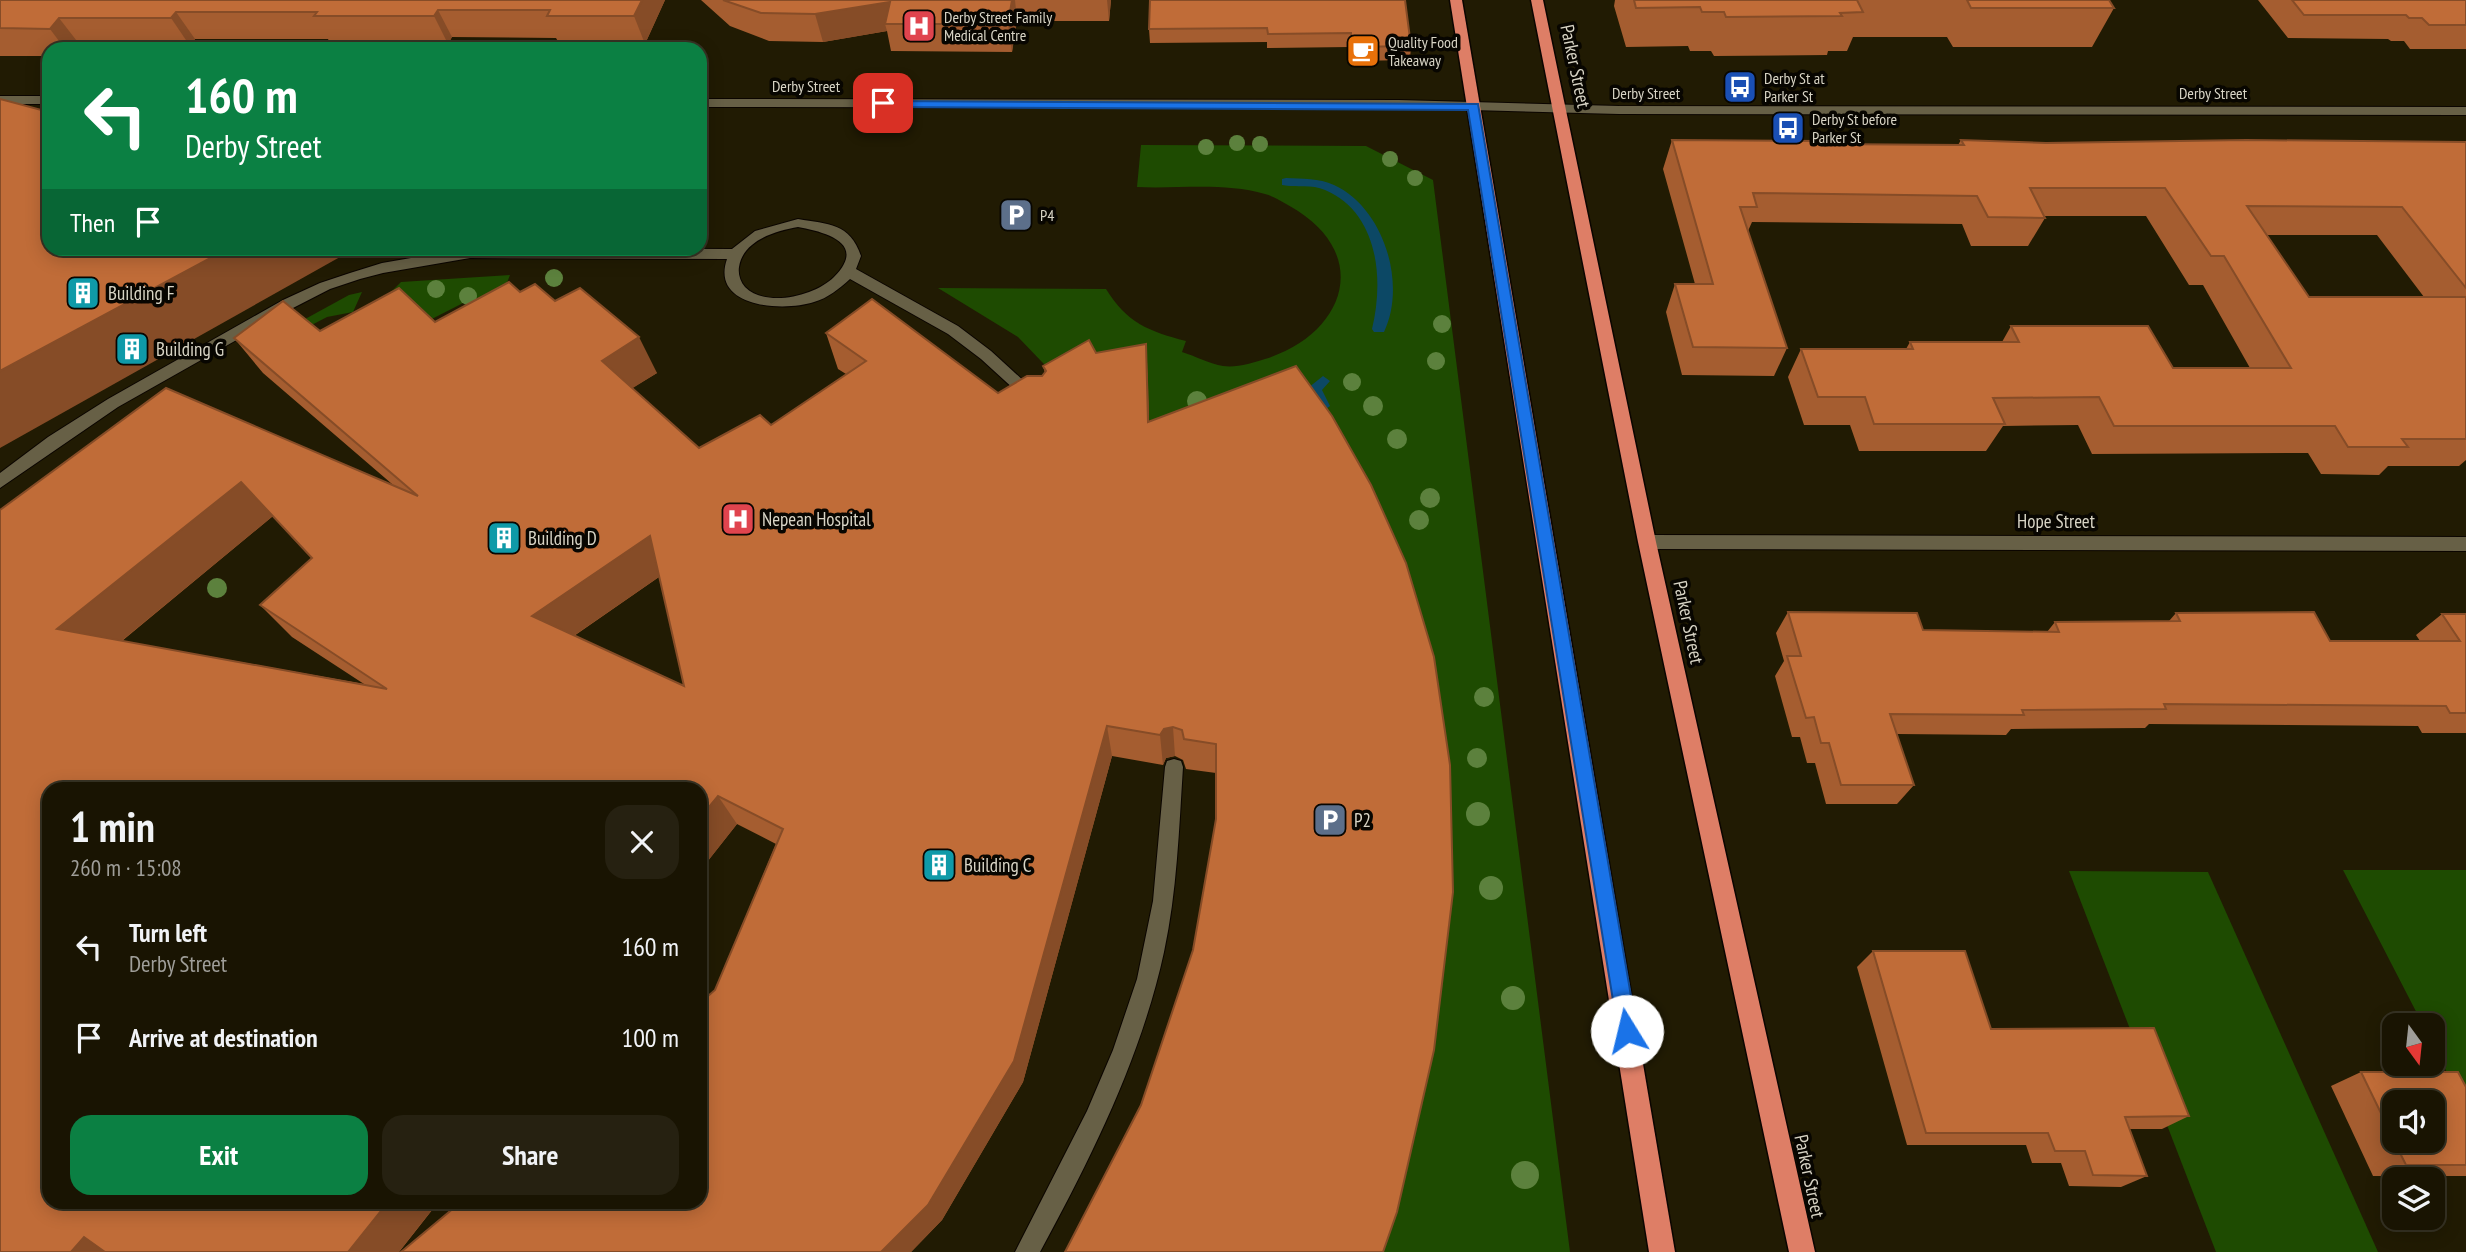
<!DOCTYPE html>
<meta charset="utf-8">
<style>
:root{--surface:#191402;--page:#262111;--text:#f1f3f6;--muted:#9f9e99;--line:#373324;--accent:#0b8043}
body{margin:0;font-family:"PT Sans Narrow",sans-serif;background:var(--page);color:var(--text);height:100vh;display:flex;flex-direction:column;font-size:26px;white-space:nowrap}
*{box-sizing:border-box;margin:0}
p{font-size:23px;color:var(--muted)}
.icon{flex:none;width:38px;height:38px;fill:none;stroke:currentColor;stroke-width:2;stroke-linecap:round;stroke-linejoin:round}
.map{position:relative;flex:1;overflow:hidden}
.sheet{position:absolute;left:42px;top:782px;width:665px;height:427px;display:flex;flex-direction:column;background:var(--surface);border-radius:21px;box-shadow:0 4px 18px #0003,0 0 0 2px var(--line)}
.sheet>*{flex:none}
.guide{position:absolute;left:42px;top:42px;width:665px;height:214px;border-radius:21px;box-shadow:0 4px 18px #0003,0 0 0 2px var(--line);background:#0b8043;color:#fff;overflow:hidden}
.needle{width:46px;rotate:165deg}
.controls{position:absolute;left:2382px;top:1013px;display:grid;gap:14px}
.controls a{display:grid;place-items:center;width:63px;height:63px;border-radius:14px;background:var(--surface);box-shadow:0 4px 18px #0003,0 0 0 2px var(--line);font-size:35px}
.pin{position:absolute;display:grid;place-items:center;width:60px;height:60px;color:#fff;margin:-30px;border-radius:14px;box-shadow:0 4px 10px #0006}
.me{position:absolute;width:77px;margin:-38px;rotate:351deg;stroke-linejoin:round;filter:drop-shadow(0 0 5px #0008)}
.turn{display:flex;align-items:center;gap:24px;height:147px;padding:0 28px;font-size:32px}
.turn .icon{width:91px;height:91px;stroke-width:2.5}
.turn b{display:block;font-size:49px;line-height:60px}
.then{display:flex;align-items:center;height:66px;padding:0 28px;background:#0003;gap:14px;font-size:26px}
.round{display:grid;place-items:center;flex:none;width:74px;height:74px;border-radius:21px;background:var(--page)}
.head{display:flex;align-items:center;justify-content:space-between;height:119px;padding:0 28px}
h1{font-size:42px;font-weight:700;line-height:52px}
.primary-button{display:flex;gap:14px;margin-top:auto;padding:14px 28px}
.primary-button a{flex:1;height:80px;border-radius:21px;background:var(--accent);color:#fff;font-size:28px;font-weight:700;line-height:80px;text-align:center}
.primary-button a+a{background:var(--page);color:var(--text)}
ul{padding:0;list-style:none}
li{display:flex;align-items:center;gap:21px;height:91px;padding:0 28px}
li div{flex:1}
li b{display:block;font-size:26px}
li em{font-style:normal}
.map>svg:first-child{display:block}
</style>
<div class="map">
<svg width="2466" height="1252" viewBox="0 0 2466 1252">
<rect width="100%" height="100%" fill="#211b03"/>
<g fill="#1e4b01">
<path d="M 1141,145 L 1366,146 L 1433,180 L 1570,1252 L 1381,1252 L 1138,462 L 1018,337 L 938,288 L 1106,289 C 1127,323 1148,331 1186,341 L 1182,352 C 1195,356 1210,364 1223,366 C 1236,368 1253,363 1265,359 C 1341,336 1373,260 1298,211 C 1288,205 1276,197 1265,194 C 1224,182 1179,189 1137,187 Z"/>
<path d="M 510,275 L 503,293 L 477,308 L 469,300 L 422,324 L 376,307 L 401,282 Z"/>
<path d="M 362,292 L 353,312 L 327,317 L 304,329 L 296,324 L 349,295 Z"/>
<path d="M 2343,870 L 2466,870 L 2466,1110 L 2433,1045 L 2432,1026 L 2423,1025 Z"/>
<path d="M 2069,871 L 2208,872 L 2378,1252 L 2216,1252 Z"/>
</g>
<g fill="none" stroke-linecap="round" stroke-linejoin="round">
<g fill="#0c4865" fill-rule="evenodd">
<path d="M 1286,178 C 1302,179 1319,178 1334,185 C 1384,208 1407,284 1384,332 L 1374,332 L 1372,329 C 1384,280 1379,213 1325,190 C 1312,184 1296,188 1282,185 L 1282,179 Z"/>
<path d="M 1323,376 L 1330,381 L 1322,390 L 1330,406 L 1323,411 L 1318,410 L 1309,395 L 1308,388 Z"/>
</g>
<defs>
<g id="service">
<path d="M 798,219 C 828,224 850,223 861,256 L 856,269 L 958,326 L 991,351 L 1038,394 L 1041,398 L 1038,402 L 1028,402 L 981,359 L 948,334 L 850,279 C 839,289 828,298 814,302 C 784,312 710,308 727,259 L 470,258 L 383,273 L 360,279 L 330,289 L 293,308 L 118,407 L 0,488 L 0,473 L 48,437 L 108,399 L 283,300 L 320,283 L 350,273 L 382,263 L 469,248 L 732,249 L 755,231 ZM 798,227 C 825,232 868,243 834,277 C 815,296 766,308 745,287 C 740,281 738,274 739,267 C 743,240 776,231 798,227 Z"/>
<path d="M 1174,759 L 1181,761 L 1183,767 C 1179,829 1177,892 1164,952 C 1141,1058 1091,1158 1040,1252 L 1015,1252 L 1087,1111 L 1113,1050 L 1137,979 L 1153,901 L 1165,767 L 1167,761 Z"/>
</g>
<path id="minor" d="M 1647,535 L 2466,537 L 2466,551 L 1647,549 L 1641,547 L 1639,542 L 1641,537 Z"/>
<g id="tertiary">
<rect x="0" y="96" width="49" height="8"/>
<path d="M 700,99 L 1399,100 L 1619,106 L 2466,107 L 2466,115 L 1619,114 L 1399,108 L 700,107 Z"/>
</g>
<g id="trunk">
<path d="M 1450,0 L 1462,0 L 1675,1252 L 1649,1252 Z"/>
<path d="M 1531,0 L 1543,0 L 1656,542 L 1815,1252 L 1789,1252 L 1638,542 Z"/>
</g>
</defs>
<use href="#service" stroke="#0b0500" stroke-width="2"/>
<use href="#minor" stroke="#0b0500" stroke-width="2"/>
<use href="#tertiary" stroke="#0b0500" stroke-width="2"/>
<use href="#trunk" stroke="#0b0500" stroke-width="3"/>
<use href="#service" fill="#676046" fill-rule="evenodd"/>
<use href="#minor" fill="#676046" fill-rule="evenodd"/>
<use href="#tertiary" fill="#676046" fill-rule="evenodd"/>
<use href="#trunk" fill="#de7e66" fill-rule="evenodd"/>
</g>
<g fill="#5c813d">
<circle cx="1237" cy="143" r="8"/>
<circle cx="1260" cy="144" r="8"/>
<circle cx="1206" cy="147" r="8"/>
<circle cx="1390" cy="159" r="8"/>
<circle cx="1415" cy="178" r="8"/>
<circle cx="554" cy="278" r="9"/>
<circle cx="436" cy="289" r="9"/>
<circle cx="468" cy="296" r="9"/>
<circle cx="1442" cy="324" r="9"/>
<circle cx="1436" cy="361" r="9"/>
<circle cx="1352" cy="382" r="9"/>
<circle cx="1197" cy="401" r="10"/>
<circle cx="1373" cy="406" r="10"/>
<circle cx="1397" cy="439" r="10"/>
<circle cx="1430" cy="498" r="10"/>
<circle cx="1419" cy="520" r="10"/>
<circle cx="217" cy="588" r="10"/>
<circle cx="1484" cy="697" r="10"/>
<circle cx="1477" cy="758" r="10"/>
<circle cx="1478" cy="814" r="12"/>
<circle cx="1491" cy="888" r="12"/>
<circle cx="1513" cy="998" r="12"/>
<circle cx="1525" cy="1175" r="14"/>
</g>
<g fill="#a55d30" fill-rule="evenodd">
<path d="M 0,0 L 665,0 L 645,44 L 559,43 L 556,38 L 452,37 L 448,44 L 330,43 L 328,39 L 195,39 L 190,46 L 80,45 L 77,49 L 49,49 L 49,56 L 0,56 Z"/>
<path d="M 701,0 L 1111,0 L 1109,21 L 1017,21 L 1012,52 L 891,51 L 887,31 L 823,42 L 769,41 L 730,26 Z"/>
<path d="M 1405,0 L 1411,46 L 1410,60 L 1351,61 L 1350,47 L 1267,48 L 1267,42 L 1150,43 L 1149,29 Z"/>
<path d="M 1615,0 L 2109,0 L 2114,8 L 2092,47 L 1953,47 L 1947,37 L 1853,37 L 1847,51 L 1828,51 L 1827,55 L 1714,56 L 1711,51 L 1690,51 L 1688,46 L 1626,47 L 1614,6 Z"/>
<path d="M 2258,0 L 2466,0 L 2466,49 L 2410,49 L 2404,41 L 2391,41 L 2388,39 L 2288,38 Z"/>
<path d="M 1672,140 L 1820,144 L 1958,145 L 1961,140 L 2046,143 L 2466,142 L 2466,460 L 2459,466 L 2388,466 L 2379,475 L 2321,474 L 2308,453 L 2092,454 L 2078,425 L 2003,426 L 1986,451 L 1859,451 L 1850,425 L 1804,425 L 1788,377 L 1801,349 L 1906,349 L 1910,342 L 2002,342 L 2011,326 L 2173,368 L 2250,368 L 2203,285 L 2189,285 L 2146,216 L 2045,216 L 2045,218 L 2028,246 L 1971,246 L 1962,224 L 1752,222 L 1748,231 L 1787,348 L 1774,376 L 1682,375 L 1666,312 L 1675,284 L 1695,284 L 1663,169 ZM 2267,235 L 2377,235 L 2424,297 L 2309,297 Z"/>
<path d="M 520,292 L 555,301 L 657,373 L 632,388 L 699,448 L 771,425 L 846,374 L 838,369 L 826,333 L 998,393 L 1042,376 L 1045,373 L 1043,366 L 1096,353 L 1146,344 L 1149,422 L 1371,485 L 1141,1105 L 1193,950 L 1216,819 L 1216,773 L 1186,769 L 1183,760 L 1175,756 L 1166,758 L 1163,765 L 1112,756 L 1023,1082 L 942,1220 L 911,1252 L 401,1252 L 715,990 L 776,844 L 737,824 L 399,1252 L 0,1252 L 0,510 L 392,484 L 263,373 L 234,338 L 435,322 ZM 273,516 L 312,558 L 260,605 L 292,637 L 364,684 L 122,641 ZM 659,577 L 684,686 L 574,636 Z"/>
<path d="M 1788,612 L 1923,630 L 2047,632 L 2055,622 L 2169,621 L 2176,613 L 2330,641 L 2420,641 L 2416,635 L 2442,614 L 2466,614 L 2466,733 L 2422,733 L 2418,726 L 2149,724 L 2145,728 L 2011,729 L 2006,735 L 1897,734 L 1914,785 L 1897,804 L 1826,804 L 1815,763 L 1807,763 L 1800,737 L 1792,737 L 1775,676 L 1784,661 L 1776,633 Z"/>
<path d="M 1873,951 L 1991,1029 L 2189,1116 L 2162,1129 L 2129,1129 L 2147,1176 L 2121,1187 L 2069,1186 L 2061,1163 L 2032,1163 L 2026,1145 L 1907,1145 L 1857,967 Z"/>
<path d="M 2361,1072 L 2466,1087 L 2466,1176 L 2373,1176 L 2331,1086 Z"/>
</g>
<g fill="#864c27">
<path d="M 642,0 L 665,0 L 645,44 L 634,16 Z"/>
<path d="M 1012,0 L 1015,0 L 1017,21 L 1012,52 L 1008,24 Z"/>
<path d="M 1107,0 L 1111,0 L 1109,21 Z"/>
<path d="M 890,2 L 885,24 L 887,31 L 823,42 L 815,14 Z"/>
<path d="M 438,10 L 452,37 L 448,44 L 434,16 Z"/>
<path d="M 176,12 L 195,39 L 190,46 L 171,18 Z"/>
<path d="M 59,18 L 80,45 L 77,49 L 65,49 L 50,29 Z"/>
<path d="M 229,248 L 356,248 L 0,448 L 0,371 Z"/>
<path d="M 639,337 L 657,373 L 620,396 L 602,361 Z"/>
<path d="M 1146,344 L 1148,380 L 1150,457 L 1148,422 Z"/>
<path d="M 241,482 L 273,516 L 97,661 L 57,629 Z"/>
<path d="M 650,536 L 669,570 L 556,648 L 532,616 Z"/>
<path d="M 1107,726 L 1112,756 L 1023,1082 L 942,1220 L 911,1252 L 881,1252 Z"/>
<path d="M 1173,727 L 1175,756 L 1166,758 L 1163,765 L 1160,735 L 1164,729 Z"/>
<path d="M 718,796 L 737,824 L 700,871 L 700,818 Z"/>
<path d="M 388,1202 L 438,1202 L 399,1252 L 348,1252 Z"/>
<path d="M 84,1237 L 135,1252 L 71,1252 Z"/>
</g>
<g fill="#c06c38" stroke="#864c27" stroke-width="2" fill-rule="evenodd">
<path d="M 0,0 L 642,0 L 634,16 L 547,16 L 550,10 L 438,10 L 434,16 L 314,16 L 317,12 L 176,12 L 171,18 L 59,18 L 50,29 L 0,28 Z"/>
<path d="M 723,0 L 1012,0 L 1008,24 L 885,24 L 890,2 L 815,14 L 761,13 Z"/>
<path d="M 1150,0 L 1405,0 L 1411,46 L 1352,47 L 1351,33 L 1268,34 L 1267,28 L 1149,29 Z"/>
<path d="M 1634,0 L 1857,0 L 1863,12 L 1840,13 L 1842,16 L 1726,17 L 1724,12 L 1702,12 L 1700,7 L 1636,8 Z"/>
<path d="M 1967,0 L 2109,0 L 2114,8 L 1971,8 Z"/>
<path d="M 2292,0 L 2466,0 L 2466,25 L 2429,25 L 2422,18 L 2409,18 L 2406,15 L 2304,15 Z"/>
<path d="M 0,99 L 49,112 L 49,248 L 229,248 L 0,371 Z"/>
<path d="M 1672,140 L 1819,141 L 1820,144 L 1964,145 L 1961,140 L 2046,143 L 2246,140 L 2466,142 L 2466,288 L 2402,207 L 2247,206 L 2309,297 L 2466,297 L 2466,439 L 2402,439 L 2408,447 L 2348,447 L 2335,426 L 2114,426 L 2099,397 L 1993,398 L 2005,424 L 1874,424 L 1865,397 L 1818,397 L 1801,349 L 1913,349 L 1910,342 L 2019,342 L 2011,326 L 2148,326 L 2173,368 L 2291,368 L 2224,256 L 2211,256 L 2165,188 L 2030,188 L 2045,218 L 1988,217 L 1977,196 L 1753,193 L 1757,207 L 1740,207 L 1787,348 L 1693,347 L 1675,284 L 1713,284 Z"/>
<path d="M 509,282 L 520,292 L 535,284 L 555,301 L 580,288 L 639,337 L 602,361 L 699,448 L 760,415 L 771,425 L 866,361 L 826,333 L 872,299 L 998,393 L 1027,376 L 1042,376 L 1046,371 L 1043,366 L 1089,340 L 1096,353 L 1146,344 L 1148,422 L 1296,366 L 1332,416 L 1371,485 L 1406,563 L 1434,657 L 1450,765 L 1453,892 L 1434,1050 L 1397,1212 L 1383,1252 L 1065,1252 L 1141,1105 L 1193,950 L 1216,819 L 1216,744 L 1184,739 L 1182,730 L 1173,727 L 1164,729 L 1160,735 L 1107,726 L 1014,1061 L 928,1205 L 881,1252 L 401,1252 L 461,1202 L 700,1202 L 700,1003 L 715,990 L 783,829 L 718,796 L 700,818 L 700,789 L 49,789 L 49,1202 L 388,1202 L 348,1252 L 105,1252 L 84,1237 L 71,1252 L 0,1252 L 0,510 L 166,388 L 418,496 L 234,338 L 283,301 L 320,331 L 399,288 L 435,322 ZM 241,482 L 312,558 L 260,605 L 387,689 L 57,629 ZM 650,536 L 684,686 L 532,616 Z"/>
<path d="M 1788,612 L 1917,613 L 1923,630 L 2059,632 L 2055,622 L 2180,621 L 2176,613 L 2314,612 L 2330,641 L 2460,641 L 2442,614 L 2466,614 L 2466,713 L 2450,713 L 2446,706 L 2164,704 L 2166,709 L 2022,710 L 2024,715 L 1890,714 L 1914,785 L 1841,785 L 1829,743 L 1821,743 L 1814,717 L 1806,718 L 1787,656 L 1801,656 Z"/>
<path d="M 1873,951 L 1965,951 L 1991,1029 L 2154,1028 L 2189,1116 L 2125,1117 L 2147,1176 L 2093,1175 L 2085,1151 L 2055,1151 L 2048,1133 L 1926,1133 Z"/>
<path d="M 2361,1072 L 2458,1072 L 2466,1087 L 2466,1165 L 2406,1165 L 2394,1141 L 2432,1141 L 2432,1102 L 2394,1102 L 2394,1140 Z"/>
</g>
<path fill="#1a73e8" stroke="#114b97" stroke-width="2" d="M 879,101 L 1478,104 L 1637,1031 L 1634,1038 L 1627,1041 L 1621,1038 L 1618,1031 L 1468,110 L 883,107 L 879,106 Z"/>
<defs>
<symbol id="hospital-square" viewBox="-11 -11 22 22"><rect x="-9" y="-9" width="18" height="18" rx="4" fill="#e0444e" stroke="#080601"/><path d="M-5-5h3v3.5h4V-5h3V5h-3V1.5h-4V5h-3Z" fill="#fff"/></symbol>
<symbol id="cafe-square" viewBox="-11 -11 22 22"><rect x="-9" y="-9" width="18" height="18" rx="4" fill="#e8710a" stroke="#080601"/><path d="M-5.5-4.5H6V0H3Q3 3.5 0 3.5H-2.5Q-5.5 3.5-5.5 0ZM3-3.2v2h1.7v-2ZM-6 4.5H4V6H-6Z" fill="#fff"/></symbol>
<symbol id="bus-square" viewBox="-11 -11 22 22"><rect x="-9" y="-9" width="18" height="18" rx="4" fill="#1a4fb4" stroke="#080601"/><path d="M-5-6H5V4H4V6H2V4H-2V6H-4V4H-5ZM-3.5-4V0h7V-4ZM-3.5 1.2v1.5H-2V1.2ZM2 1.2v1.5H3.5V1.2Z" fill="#fff"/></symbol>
<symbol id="parking-square" viewBox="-11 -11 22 22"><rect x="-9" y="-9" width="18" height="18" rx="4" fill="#5c6f8a" stroke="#080601"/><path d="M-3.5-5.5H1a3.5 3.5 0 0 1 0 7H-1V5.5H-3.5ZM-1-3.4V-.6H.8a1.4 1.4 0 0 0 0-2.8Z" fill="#fff"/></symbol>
<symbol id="building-square" viewBox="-11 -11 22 22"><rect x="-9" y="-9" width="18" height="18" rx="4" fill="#0f9aa8" stroke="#080601"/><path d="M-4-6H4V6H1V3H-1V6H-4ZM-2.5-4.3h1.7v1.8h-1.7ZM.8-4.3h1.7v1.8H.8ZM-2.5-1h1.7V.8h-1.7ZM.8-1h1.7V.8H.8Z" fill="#fff"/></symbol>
</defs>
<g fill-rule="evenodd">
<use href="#hospital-square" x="900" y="7" width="38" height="38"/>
<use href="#cafe-square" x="1344" y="32" width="38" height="38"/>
<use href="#bus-square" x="1721" y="68" width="38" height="38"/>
<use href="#bus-square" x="1769" y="109" width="38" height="38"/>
<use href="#parking-square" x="997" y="196" width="38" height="38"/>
<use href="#building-square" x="64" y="274" width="38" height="38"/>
<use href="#building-square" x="113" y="330" width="38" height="38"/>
<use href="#hospital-square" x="719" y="500" width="38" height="38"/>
<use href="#building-square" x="485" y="519" width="38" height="38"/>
<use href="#parking-square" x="1311" y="801" width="38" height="38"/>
<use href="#building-square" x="920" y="846" width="38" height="38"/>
</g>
<g text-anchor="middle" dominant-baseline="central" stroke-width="7" stroke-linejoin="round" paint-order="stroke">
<g font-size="16" fill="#d8d4c5" stroke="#080601" text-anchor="start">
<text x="944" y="17">Derby Street Family<tspan x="944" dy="18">Medical Centre</tspan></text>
<text x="1388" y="42">Quality Food<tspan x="1388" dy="18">Takeaway</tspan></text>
<text x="1764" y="78">Derby St at<tspan x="1764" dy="18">Parker St</tspan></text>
<text x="1812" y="119">Derby St before<tspan x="1812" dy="18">Parker St</tspan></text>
<text x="1040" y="215">P4</text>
</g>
<g font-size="16" fill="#d8d4c5" stroke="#080601">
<text x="806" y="86">Derby Street</text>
<text x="1646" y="93">Derby Street</text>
<text x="2213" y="93">Derby Street</text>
</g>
<g font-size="19" fill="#d8d4c5" stroke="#080601">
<text transform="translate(1576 66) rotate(78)">Parker Street</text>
<text x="2056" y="521">Hope Street</text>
<text transform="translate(1689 622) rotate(78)">Parker Street</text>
<text transform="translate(1810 1176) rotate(78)">Parker Street</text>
</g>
<g font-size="19" fill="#d8d4c5" stroke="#080601" text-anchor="start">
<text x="108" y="293">Building F</text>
<text x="156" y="349">Building G</text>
<text x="762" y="519">Nepean Hospital</text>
<text x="528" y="538">Building D</text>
<text x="1354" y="820">P2</text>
<text x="964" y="865">Building C</text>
</g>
</g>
</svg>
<div class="controls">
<a><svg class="needle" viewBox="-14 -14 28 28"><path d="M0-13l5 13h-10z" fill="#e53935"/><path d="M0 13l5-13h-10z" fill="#9f9e99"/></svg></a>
<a><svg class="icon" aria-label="sound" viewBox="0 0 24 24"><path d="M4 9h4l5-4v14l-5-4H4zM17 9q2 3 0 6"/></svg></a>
<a><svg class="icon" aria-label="layers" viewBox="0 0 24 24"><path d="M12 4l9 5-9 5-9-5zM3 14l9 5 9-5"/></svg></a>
</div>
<div class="pin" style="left:883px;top:103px;background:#d93025"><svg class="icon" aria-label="arrive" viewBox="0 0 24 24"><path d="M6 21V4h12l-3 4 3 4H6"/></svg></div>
<svg class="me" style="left:1627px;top:1031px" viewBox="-20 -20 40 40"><circle r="19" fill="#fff"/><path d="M0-13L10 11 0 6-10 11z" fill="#1a73e8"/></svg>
<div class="guide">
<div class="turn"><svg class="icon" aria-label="left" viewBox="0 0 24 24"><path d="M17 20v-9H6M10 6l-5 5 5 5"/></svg><div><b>160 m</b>Derby Street</div></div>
<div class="then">Then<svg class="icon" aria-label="arrive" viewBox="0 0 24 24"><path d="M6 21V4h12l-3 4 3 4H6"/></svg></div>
</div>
<section class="sheet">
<div class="head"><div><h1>1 min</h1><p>260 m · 15:08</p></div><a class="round"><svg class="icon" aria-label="close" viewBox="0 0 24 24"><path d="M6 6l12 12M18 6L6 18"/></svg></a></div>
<ul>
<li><svg class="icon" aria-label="left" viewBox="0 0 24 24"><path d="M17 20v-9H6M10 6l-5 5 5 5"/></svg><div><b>Turn left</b><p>Derby Street</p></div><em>160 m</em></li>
<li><svg class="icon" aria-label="arrive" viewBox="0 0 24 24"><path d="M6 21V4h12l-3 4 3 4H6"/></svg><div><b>Arrive at destination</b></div><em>100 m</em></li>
</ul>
<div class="primary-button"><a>Exit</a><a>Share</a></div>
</section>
</div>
